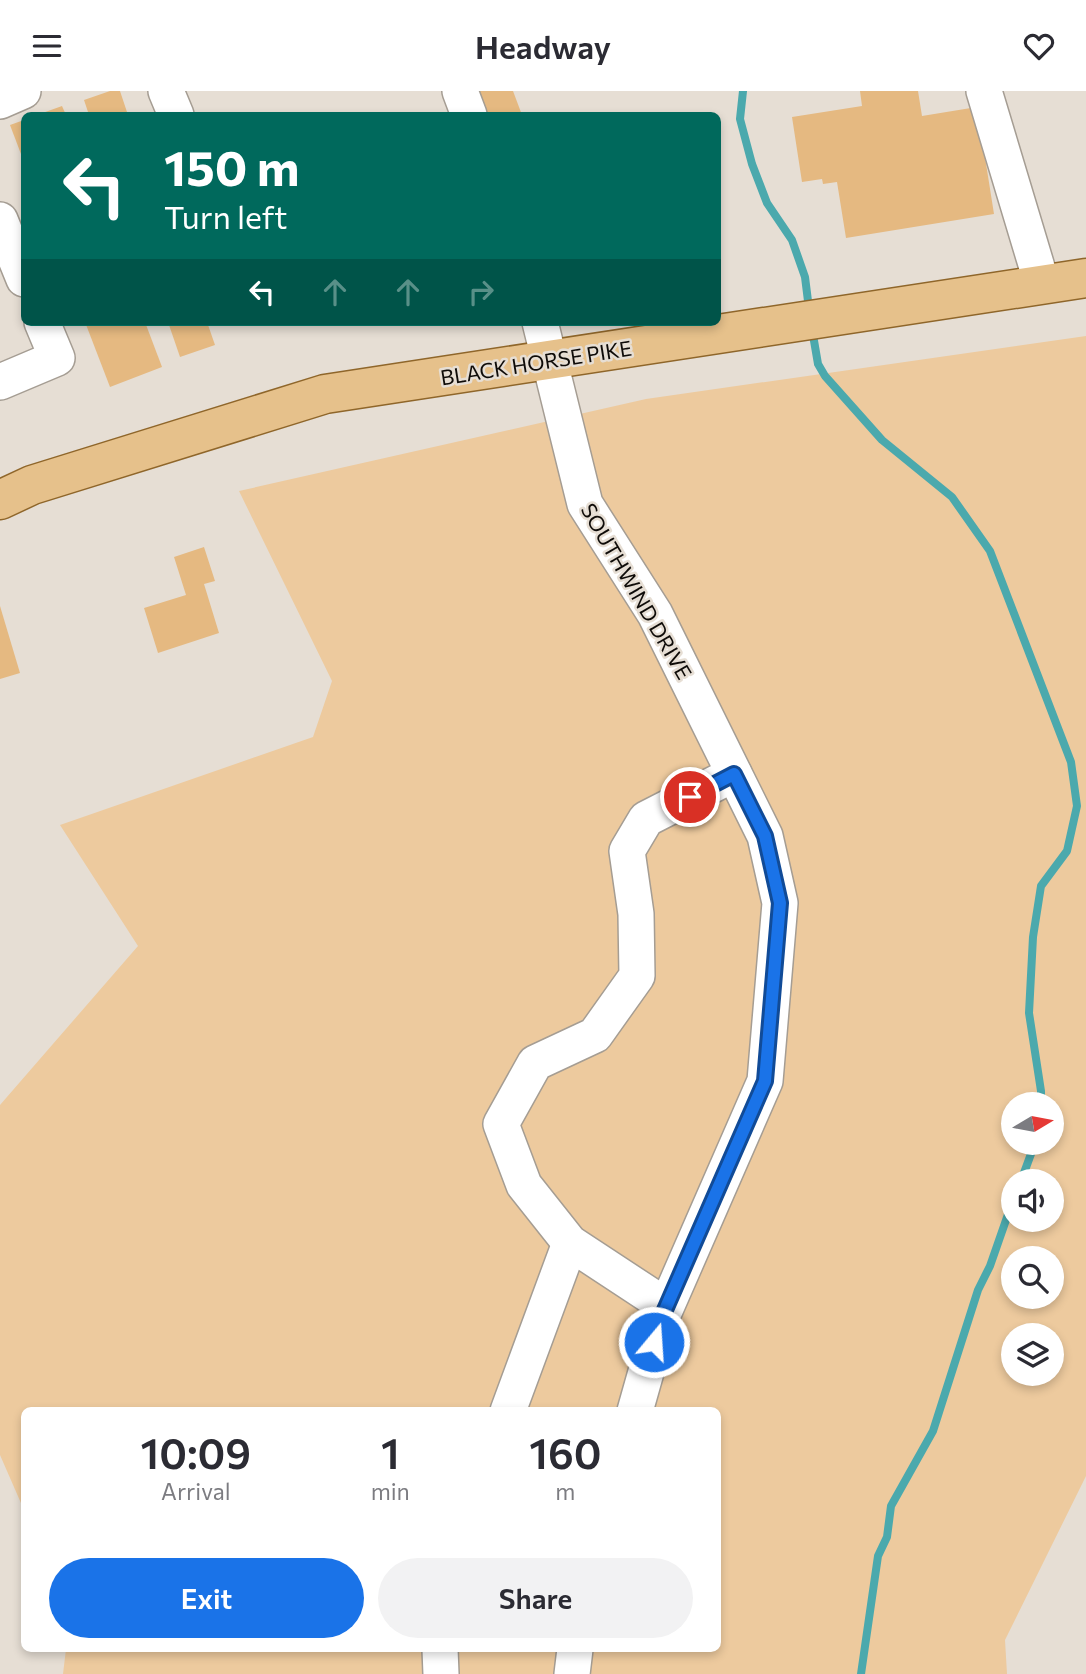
<!DOCTYPE html>
<style>
:root{--surface:#fff;--page:#f2f2f3;--text:#2b2b33;--muted:#7c7c81;--accent:#1a73e8}
body{margin:0;font-family:Commissioner,sans-serif;background:var(--page);color:var(--text);height:100vh;display:flex;flex-direction:column;font-size:26px;white-space:nowrap}
*{box-sizing:border-box;margin:0}
p{font-size:23px;color:var(--muted)}
.icon{flex:none;width:38px;height:38px;fill:none;stroke:currentColor;stroke-width:2;stroke-linecap:round;stroke-linejoin:round}
.map{position:relative;flex:1;overflow:hidden}
.drawer{position:absolute;left:21px;top:1316px;width:700px;height:245px;display:flex;flex-direction:column;background:var(--surface);border-radius:10px;box-shadow:0 4px 10px #0003}
.drawer>*{flex:none}
.banner{position:absolute;left:21px;top:21px;width:700px;height:214px;border-radius:10px;box-shadow:0 4px 10px #0003;background:#00695c;color:#fff;overflow:hidden}
.needle{width:46px;rotate:80deg}
.controls{position:absolute;left:1001px;top:1001px;display:grid;gap:14px}
.controls a{display:grid;place-items:center;width:63px;height:63px;border-radius:50%;background:var(--surface);box-shadow:0 4px 10px #0003;font-size:35px}
.pin{position:absolute;display:grid;place-items:center;width:60px;height:60px;color:#fff;margin:-30px;border:4px solid #fff;border-radius:50%;box-shadow:0 2px 7px #0007}
.me{position:absolute;width:77px;margin:-38px;rotate:18deg;stroke-linejoin:round;filter:drop-shadow(0 0 5px #0008)}
.turn{display:flex;align-items:center;gap:24px;height:147px;padding:0 28px;font-size:32px}
.turn .icon{width:91px;height:91px;stroke-width:2.5}
.turn b{display:block;font-size:49px;line-height:60px}
.lanes{display:flex;align-items:center;height:66px;padding:0 28px;background:#0003;justify-content:center;gap:35px;direction:ltr}
.lanes .off{opacity:.35}
.eta{display:flex;justify-content:space-evenly;align-items:center;height:119px;text-align:center}
.eta b{font-size:42px;font-weight:600;line-height:49px}
.primary-button{display:flex;gap:14px;margin-top:auto;padding:14px 28px}
.primary-button a{flex:1;height:80px;border-radius:42px;background:var(--accent);color:#fff;font-size:28px;font-weight:600;line-height:80px;text-align:center}
.primary-button a+a{background:var(--page);color:var(--text)}
header{display:flex;justify-content:space-between;align-items:center;height:91px;padding:0 28px;background:var(--surface);font-size:32px;font-weight:600}
.map>svg:first-child{display:block}
</style>
<header><svg class="icon" aria-label="menu" viewBox="0 0 24 24"><path d="M4 6h16M4 12h16M4 18h16"/></svg>Headway<svg class="icon" aria-label="heart" viewBox="0 0 24 24"><path d="M12 20l-8-8c-3-5 5-10 8-4 3-6 11-1 8 4z"/></svg></header>
<div class="map">
<svg width="1086" height="1583" viewBox="0 0 1086 1583">
<rect width="100%" height="100%" fill="#e6ded4"/>
<path fill="#edca9e" fill-rule="evenodd" d="M 1086,245 L 1086,1385 L 1005,1549 L 1007,1583 L 63,1583 L 66,1558 L 718,1558 L 718,1320 L 24,1320 L 24,1419 L 0,1364 L 0,1014 L 138,855 L 60,734 L 313,646 L 332,590 L 239,400 L 646,308 ZM 1013,1013 L 1052,1013 L 1052,1052 L 1013,1052 ZM 1013,1090 L 1052,1090 L 1052,1129 L 1013,1129 ZM 1013,1167 L 1052,1167 L 1052,1206 L 1013,1206 ZM 1013,1244 L 1052,1244 L 1052,1283 L 1013,1283 Z"/>
<g fill="none" stroke-linecap="round" stroke-linejoin="round">
<g stroke="#4ba9ad" stroke-width="8">
<path d="M 743,0 L 740,28 L 752,73 L 767,112 L 792,149 L 805,186 L 809,218"/>
<path d="M 812,238 L 818,273 L 825,285 L 882,349 L 952,406 L 990,460 L 1071,671 L 1077,715 L 1067,760 L 1041,795 L 1033,846 L 1029,922 L 1041,1000 L 1041,1013"/>
<path d="M 1021,1090 L 1035,1052"/>
<path d="M 861,1583 L 878,1465 L 887,1446 L 891,1415 L 933,1340 L 978,1199 L 990,1175 L 1013,1109"/>
</g>
</g>
<g fill="#e5b981">
<path d="M 110,0 L 120,0 L 128,24 L 89,24 L 84,9 Z"/>
<path d="M 473,0 L 513,0 L 522,24 L 481,24 Z"/>
<path d="M 860,0 L 918,0 L 922,25 L 977,16 L 994,123 L 846,147 L 837,91 L 823,93 L 822,88 L 802,91 L 792,26 L 862,15 Z"/>
<path d="M 62,15 L 66,24 L 37,24 Z"/>
<path d="M 24,29 L 24,71 L 10,34 Z"/>
<path d="M 85,231 L 145,231 L 162,276 L 110,296 Z"/>
<path d="M 168,231 L 207,231 L 215,254 L 180,266 Z"/>
<path d="M 204,456 L 215,490 L 204,493 L 219,542 L 158,562 L 144,517 L 186,504 L 174,466 Z"/>
<path d="M 0,515 L 20,582 L 0,588 Z"/>
</g>
<g fill="none" stroke-linecap="round" stroke-linejoin="round">
<defs>
<g id="minor">
<path d="M 166,0 L 176,24"/>
<path d="M 460,0 L 469,24"/>
<path d="M 984,0 L 1042,193"/>
<path d="M 0,10 L 23,0"/>
<path d="M 0,129 L 24,188"/>
<path d="M 540,231 L 585,413 L 655,523 L 765,745 L 780,812 L 765,990 L 661,1228 L 635,1320"/>
<path d="M 0,291 L 57,267 L 42,231"/>
<path d="M 666,1215 L 570,1152 L 524,1094 L 501,1033 L 535,972 L 595,944 L 637,885 L 636,823 L 627,760 L 646,728 L 734,683"/>
<path d="M 508,1320 L 570,1152"/>
<path d="M 440,1558 L 441,1583"/>
<path d="M 572,1583 L 575,1558"/>
</g>
<path id="major" d="M 0,409 L 32,394 L 325,303 L 1086,187"/>
</defs>
<use href="#minor" stroke="#a59d93" stroke-width="38"/>
<use href="#major" stroke="#8f662a" stroke-width="41"/>
<use href="#minor" stroke="#fff" stroke-width="35"/>
<use href="#major" stroke="#e6c18b" stroke-width="38"/>
</g>
<g fill="none" stroke-linecap="round" stroke-linejoin="round">
<defs>
<path id="route" d="M 654,1251 L 661,1228 L 765,990 L 780,812 L 765,745 L 734,683 L 690,706"/>
</defs>
<use href="#route" stroke="#114b97" stroke-width="18"/>
<use href="#route" stroke="#1a73e8" stroke-width="12"/>
</g>
<g text-anchor="middle" dominant-baseline="central" stroke-width="5" stroke-linejoin="round" paint-order="stroke">
<g font-size="21" fill="#0e0b08" stroke="#e6ded4">
<text transform="translate(536 271) rotate(-9)">BLACK HORSE PIKE</text>
<text transform="translate(637 500) rotate(60)">SOUTHWIND DRIVE</text>
</g>
</g>
</svg>
<div class="controls">
<a><svg class="needle" viewBox="-14 -14 28 28"><path d="M0-13l5 13h-10z" fill="#e53935"/><path d="M0 13l5-13h-10z" fill="#7c7c81"/></svg></a>
<a><svg class="icon" aria-label="sound" viewBox="0 0 24 24"><path d="M4 9h4l5-4v14l-5-4H4zM17 9q2 3 0 6"/></svg></a>
<a><svg class="icon" aria-label="search" viewBox="0 0 24 24"><circle cx="10" cy="10" r="6"/><path d="M15 15l6 6"/></svg></a>
<a><svg class="icon" aria-label="layers" viewBox="0 0 24 24"><path d="M12 4l9 5-9 5-9-5zM3 14l9 5 9-5"/></svg></a>
</div>
<div class="pin" style="left:690px;top:706px;background:#d93025"><svg class="icon" aria-label="arrive" viewBox="0 0 24 24"><path d="M6 21V4h12l-3 4 3 4H6"/></svg></div>
<svg class="me" style="left:654px;top:1251px" viewBox="-20 -20 40 40"><circle r="17" fill="#1a73e8" stroke="#fff" stroke-width="3"/><path d="M0-11L8 9 0 5-8 9z" fill="#fff"/></svg>
<div class="banner">
<div class="turn"><svg class="icon" aria-label="left" viewBox="0 0 24 24"><path d="M17 20v-9H6M10 6l-5 5 5 5"/></svg><div><b>150 m</b>Turn left</div></div>
<div class="lanes"><svg class="icon" aria-label="left" viewBox="0 0 24 24"><path d="M17 20v-9H6M10 6l-5 5 5 5"/></svg><svg class="icon off" aria-label="ahead" viewBox="0 0 24 24"><path d="M12 20V5M6 11l6-6 6 6"/></svg><svg class="icon off" aria-label="ahead" viewBox="0 0 24 24"><path d="M12 20V5M6 11l6-6 6 6"/></svg><svg class="icon off" aria-label="right" viewBox="0 0 24 24"><path d="M7 20v-9h11M14 6l5 5-5 5"/></svg></div>
</div>
<section class="drawer">
<div class="eta">
<div><b>10:09</b><p>Arrival</p></div>
<div><b>1</b><p>min</p></div>
<div><b>160</b><p>m</p></div>
</div>
<div class="primary-button"><a>Exit</a><a>Share</a></div>
</section>
</div>
